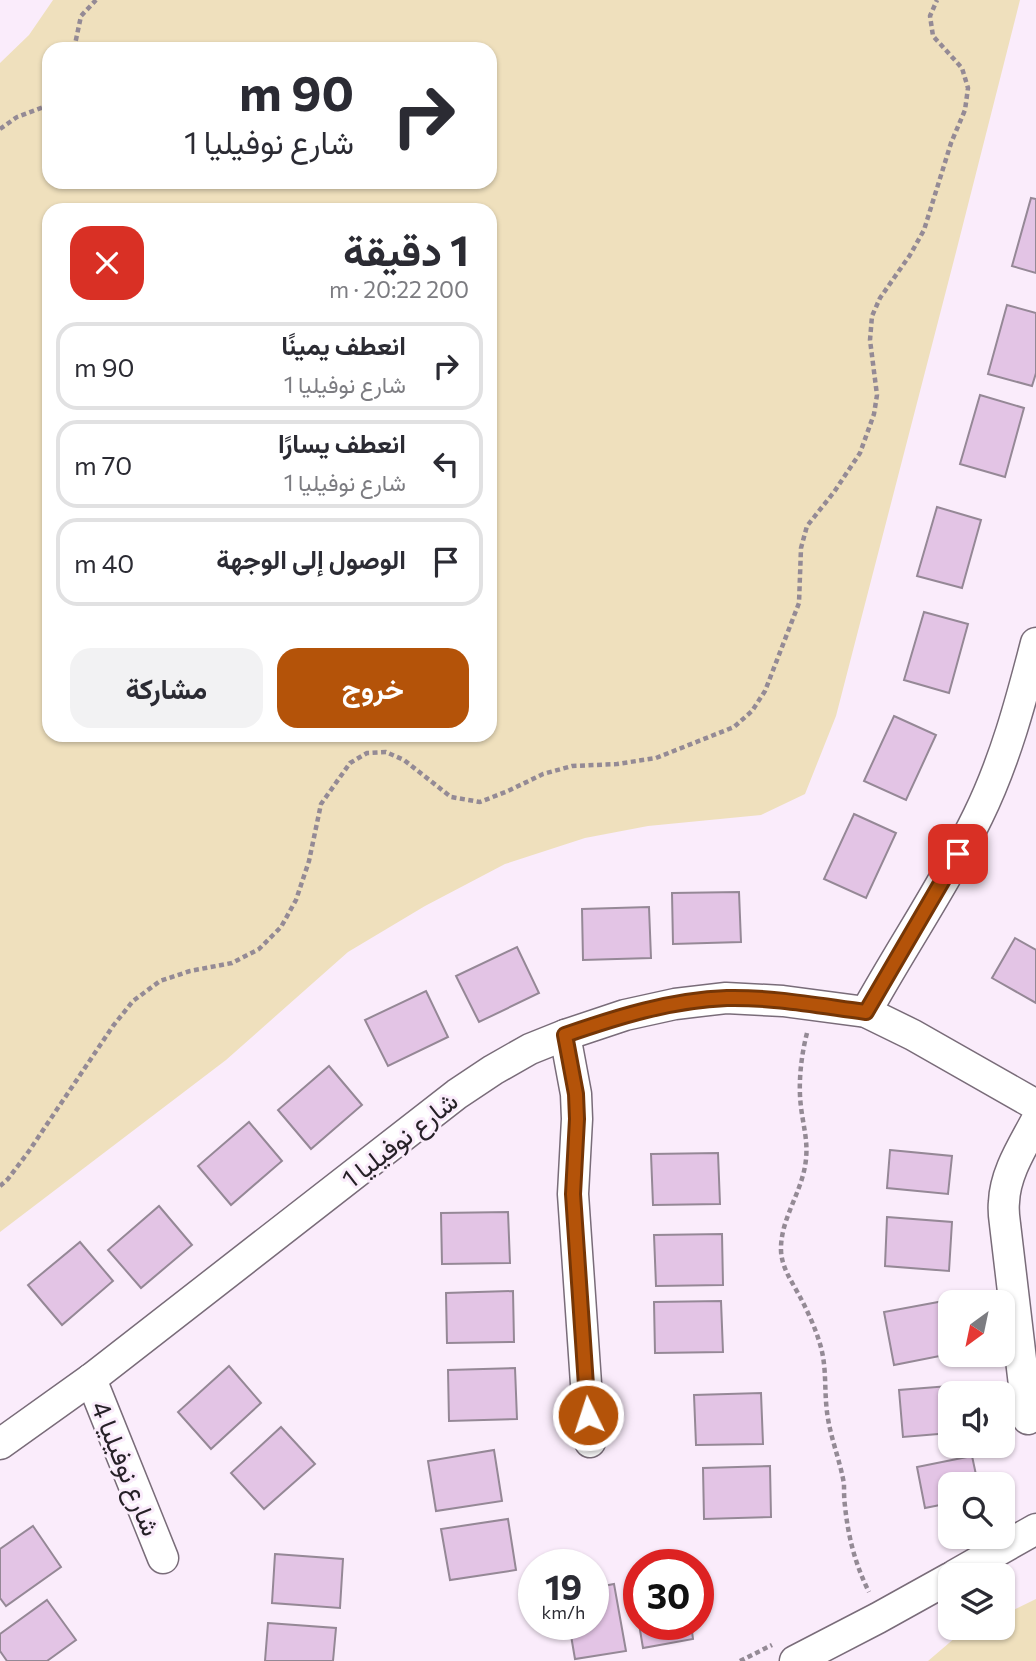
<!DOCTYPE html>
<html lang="ar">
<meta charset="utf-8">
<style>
:root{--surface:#fff;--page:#f2f2f3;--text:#2b2b33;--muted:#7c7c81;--line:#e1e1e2;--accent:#b45309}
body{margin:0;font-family:Commissioner,Vazirmatn,sans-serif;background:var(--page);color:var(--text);direction:rtl;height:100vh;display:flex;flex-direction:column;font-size:26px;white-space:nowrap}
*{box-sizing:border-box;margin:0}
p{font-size:23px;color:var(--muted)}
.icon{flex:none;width:38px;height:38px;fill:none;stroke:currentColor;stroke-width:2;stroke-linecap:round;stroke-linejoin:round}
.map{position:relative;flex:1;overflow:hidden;direction:ltr}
.sheet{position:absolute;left:42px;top:203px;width:455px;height:539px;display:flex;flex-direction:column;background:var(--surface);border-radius:21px;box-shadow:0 2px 5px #0004;direction:rtl}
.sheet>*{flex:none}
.guide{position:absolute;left:42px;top:42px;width:455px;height:147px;border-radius:21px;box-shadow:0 2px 5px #0004;direction:rtl;background:#fff;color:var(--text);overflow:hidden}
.needle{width:46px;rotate:213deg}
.tools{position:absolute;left:938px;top:1290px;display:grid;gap:14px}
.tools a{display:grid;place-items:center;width:77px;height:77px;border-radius:14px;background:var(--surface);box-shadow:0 2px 5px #0004;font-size:35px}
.speed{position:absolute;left:518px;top:1549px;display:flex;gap:14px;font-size:35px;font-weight:700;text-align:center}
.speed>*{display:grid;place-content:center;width:91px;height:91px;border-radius:50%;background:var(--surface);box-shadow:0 2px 5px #0004;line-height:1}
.speed small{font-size:18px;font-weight:400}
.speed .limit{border:10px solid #d22;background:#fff;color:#111}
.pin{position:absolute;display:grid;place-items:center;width:60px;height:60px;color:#fff;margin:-30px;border-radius:14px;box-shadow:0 4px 10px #0006}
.me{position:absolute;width:77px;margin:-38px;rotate:356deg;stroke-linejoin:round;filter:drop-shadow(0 0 5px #0008)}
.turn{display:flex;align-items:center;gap:24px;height:147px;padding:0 28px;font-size:32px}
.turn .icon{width:91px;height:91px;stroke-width:2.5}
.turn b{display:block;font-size:49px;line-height:60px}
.round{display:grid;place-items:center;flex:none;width:74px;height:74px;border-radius:21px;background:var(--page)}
.headline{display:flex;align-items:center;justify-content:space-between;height:119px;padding:0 28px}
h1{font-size:42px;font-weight:700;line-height:52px}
.cta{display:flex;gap:14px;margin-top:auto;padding:14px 28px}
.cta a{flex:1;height:80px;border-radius:21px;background:var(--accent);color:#fff;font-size:28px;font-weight:700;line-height:80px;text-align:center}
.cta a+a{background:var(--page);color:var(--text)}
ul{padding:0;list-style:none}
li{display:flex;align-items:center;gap:21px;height:88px;margin:0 14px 10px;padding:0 14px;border:4px solid var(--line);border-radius:21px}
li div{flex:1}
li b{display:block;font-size:26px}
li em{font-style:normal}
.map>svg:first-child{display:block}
</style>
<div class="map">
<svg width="1036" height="1661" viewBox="0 0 1036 1661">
<rect width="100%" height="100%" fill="#faecfb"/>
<g fill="#efe0bd" fill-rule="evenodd">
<path d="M 53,0 L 1020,0 L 955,256 L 836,716 L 805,794 L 761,815 L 648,826 L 585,838 L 505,864 L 425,906 L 348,952 L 226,1060 L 0,1232 L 0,63 L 29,35 ZM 49,49 L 490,49 L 490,182 L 49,182 ZM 49,210 L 490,210 L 490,735 L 49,735 Z"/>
<path d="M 1036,1599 L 1036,1661 L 928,1661 L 956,1637 L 976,1628 L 1003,1628 L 1003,1615 Z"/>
</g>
<g fill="#e3c4e5" stroke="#958896" stroke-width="2">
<path d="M 1031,198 L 1036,199 L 1036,273 L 1012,266 Z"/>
<path d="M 1007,305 L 1036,313 L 1036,373 L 1032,386 L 988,374 Z"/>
<path d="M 980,395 L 1024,408 L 1005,477 L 960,464 Z"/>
<path d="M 937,507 L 981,520 L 962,588 L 917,576 Z"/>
<path d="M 924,612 L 968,624 L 949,693 L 904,680 Z"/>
<path d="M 894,716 L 936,735 L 906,800 L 864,781 Z"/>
<path d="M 854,814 L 896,833 L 866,898 L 824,879 Z"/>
<path d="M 739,892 L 741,942 L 673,944 L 672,893 Z"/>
<path d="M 649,907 L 651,958 L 583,960 L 582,909 Z"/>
<path d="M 1015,938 L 1036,950 L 1036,1003 L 992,978 Z"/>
<path d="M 517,947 L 539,993 L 479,1022 L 456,976 Z"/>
<path d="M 426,991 L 448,1037 L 388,1066 L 365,1020 Z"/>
<path d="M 329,1066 L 362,1105 L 311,1149 L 278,1110 Z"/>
<path d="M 249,1122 L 282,1161 L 231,1205 L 198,1166 Z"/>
<path d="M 890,1150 L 952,1156 L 948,1194 L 887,1188 Z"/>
<path d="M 718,1153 L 720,1204 L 653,1205 L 651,1154 Z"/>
<path d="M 159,1206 L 192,1245 L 141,1288 L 108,1250 Z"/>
<path d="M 508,1212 L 510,1263 L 442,1264 L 441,1213 Z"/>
<path d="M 887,1217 L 952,1222 L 949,1271 L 885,1266 Z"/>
<path d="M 722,1234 L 723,1285 L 656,1286 L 654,1235 Z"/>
<path d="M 80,1242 L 113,1281 L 62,1325 L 28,1285 Z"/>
<path d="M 513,1291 L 514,1342 L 447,1343 L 446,1293 Z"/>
<path d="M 949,1300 L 950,1354 L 894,1365 L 884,1312 Z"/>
<path d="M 721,1301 L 723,1352 L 655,1353 L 654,1302 Z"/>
<path d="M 229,1366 L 261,1403 L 211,1449 L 178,1412 Z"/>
<path d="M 515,1368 L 517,1419 L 449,1421 L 448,1370 Z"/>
<path d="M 962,1385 L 963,1393 L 950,1393 L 950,1433 L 903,1437 L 899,1390 Z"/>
<path d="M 761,1393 L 763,1444 L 696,1445 L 694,1395 Z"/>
<path d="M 281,1427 L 315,1464 L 264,1509 L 231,1473 Z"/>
<path d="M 494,1450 L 502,1501 L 436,1511 L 428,1461 Z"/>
<path d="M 972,1456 L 978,1484 L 950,1484 L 950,1503 L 925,1508 L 917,1467 Z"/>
<path d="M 770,1466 L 771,1517 L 704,1519 L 703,1468 Z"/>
<path d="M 508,1519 L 516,1570 L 450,1580 L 441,1529 Z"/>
<path d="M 33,1526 L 61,1567 L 6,1606 L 0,1598 L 0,1549 Z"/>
<path d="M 275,1554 L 343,1559 L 340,1608 L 272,1603 Z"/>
<path d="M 639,1580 L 639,1622 L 632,1581 Z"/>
<path d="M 614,1584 L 626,1651 L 575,1659 L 569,1624 L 593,1624 L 593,1588 Z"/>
<path d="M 47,1600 L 76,1640 L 47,1661 L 7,1661 L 0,1651 L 0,1634 Z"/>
<path d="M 268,1623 L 336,1628 L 333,1661 L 265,1661 Z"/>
<path d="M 639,1624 L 691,1624 L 693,1639 L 643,1648 Z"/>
</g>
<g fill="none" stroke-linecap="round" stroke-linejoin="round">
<defs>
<g id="street">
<path d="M 866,1012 C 902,947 945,884 978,816 C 1005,761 1021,701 1036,643"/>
<path d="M 565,1035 L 576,1094 L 577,1119 L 573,1194 L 590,1442"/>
<path d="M 91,1379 L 163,1558"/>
<path d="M 1028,1419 L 1005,1224 C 1004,1217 1003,1210 1004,1202 C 1005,1173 1023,1146 1036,1121"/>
<path d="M 0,1444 L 91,1379 L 457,1094 L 493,1070 L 530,1049 L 565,1035 L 625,1015 L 675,1004 L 726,998 L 783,1001 L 866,1012 L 913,1035 L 1036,1105"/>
<path d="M 955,1575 L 1036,1529"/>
<path d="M 795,1661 L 878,1618 L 950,1578"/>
</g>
</defs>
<use href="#street" stroke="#796c79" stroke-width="33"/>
<g stroke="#948a95" stroke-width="4.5" stroke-dasharray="5 3.5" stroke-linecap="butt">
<path d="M 74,49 L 81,16 L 96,0"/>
<path d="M 0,129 L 17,117 L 49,105"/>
<path d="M 807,1033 C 801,1056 798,1084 801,1107 C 803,1125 808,1140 806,1159 C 803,1192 780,1218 781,1251 C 782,1268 791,1280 799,1295 C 807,1310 815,1327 820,1344 C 827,1367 824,1388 827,1412 C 830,1437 840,1460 844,1484 C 844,1491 844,1499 845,1506 C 848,1536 855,1564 869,1592"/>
<path d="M 0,1186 L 8,1179 L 29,1151 L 113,1026 L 133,1001 L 160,981 L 190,971 L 232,963 L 259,949 L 281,927 L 296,900 L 309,861 L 321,804 L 350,763 L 367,753 L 386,752 L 404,760 L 451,797 L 480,802 L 508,791 L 543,774 L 572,766 L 617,764 L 656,758 L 734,727 L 752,711 L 765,691 L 799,603 L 801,548 L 807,526 L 834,492 L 860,453 L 874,414 L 877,395 L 870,340 L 872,316 L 880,298 L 910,255 L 924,230 L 951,143 L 965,110 L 968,88 L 962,68 L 933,36 L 930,16 L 937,0"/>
<path d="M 740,1661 L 772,1645"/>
</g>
<use href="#street" stroke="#fff" stroke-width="30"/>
</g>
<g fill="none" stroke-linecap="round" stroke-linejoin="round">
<defs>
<path id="route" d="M 588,1415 L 573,1194 L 577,1119 L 576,1094 L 565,1035 C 617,1017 671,1000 727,998 C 773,997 820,1006 866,1012 L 958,854"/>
</defs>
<use href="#route" stroke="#753606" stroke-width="18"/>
<use href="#route" stroke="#b45309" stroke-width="12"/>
</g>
<g text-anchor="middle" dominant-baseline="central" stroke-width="6" stroke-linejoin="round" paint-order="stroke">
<g font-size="26" fill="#262127" stroke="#faecfb">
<text transform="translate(399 1139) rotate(-38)">شارع نوفيليا 1</text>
<text transform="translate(127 1468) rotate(68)">شارع نوفيليا 4</text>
</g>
</g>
</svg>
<div class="tools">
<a><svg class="needle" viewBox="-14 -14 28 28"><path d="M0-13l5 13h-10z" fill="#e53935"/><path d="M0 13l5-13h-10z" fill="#7c7c81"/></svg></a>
<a><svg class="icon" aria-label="sound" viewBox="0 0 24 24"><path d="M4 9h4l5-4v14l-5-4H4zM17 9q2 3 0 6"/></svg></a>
<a><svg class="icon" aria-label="search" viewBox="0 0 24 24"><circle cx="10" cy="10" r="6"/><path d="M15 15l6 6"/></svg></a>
<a><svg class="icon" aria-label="layers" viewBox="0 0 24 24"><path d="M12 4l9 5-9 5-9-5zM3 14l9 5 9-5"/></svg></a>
</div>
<div class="speed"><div>19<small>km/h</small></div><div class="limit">30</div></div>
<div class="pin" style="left:958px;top:854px;background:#d93025"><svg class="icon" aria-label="arrive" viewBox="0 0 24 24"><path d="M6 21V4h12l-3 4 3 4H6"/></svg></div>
<svg class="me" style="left:588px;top:1415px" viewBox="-20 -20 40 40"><circle r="17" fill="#b45309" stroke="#fff" stroke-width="3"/><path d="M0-11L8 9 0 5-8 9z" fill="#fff"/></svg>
<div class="guide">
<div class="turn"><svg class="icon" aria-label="right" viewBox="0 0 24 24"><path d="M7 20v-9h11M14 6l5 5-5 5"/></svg><div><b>90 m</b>شارع نوفيليا 1</div></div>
</div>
<section class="sheet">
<div class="headline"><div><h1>1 دقيقة</h1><p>200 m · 20:22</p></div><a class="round" style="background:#d93025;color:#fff"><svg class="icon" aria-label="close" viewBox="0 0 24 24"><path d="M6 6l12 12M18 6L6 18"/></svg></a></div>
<ul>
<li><svg class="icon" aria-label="right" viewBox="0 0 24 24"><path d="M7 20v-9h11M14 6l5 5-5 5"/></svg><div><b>انعطف يمينًا</b><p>شارع نوفيليا 1</p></div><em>90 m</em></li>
<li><svg class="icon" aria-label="left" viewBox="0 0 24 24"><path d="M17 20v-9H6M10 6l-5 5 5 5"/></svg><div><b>انعطف يسارًا</b><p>شارع نوفيليا 1</p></div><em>70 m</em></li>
<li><svg class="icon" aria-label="arrive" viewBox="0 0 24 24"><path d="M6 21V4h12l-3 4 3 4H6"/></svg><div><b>الوصول إلى الوجهة</b></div><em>40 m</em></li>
</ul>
<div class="cta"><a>خروج</a><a>مشاركة</a></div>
</section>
</div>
